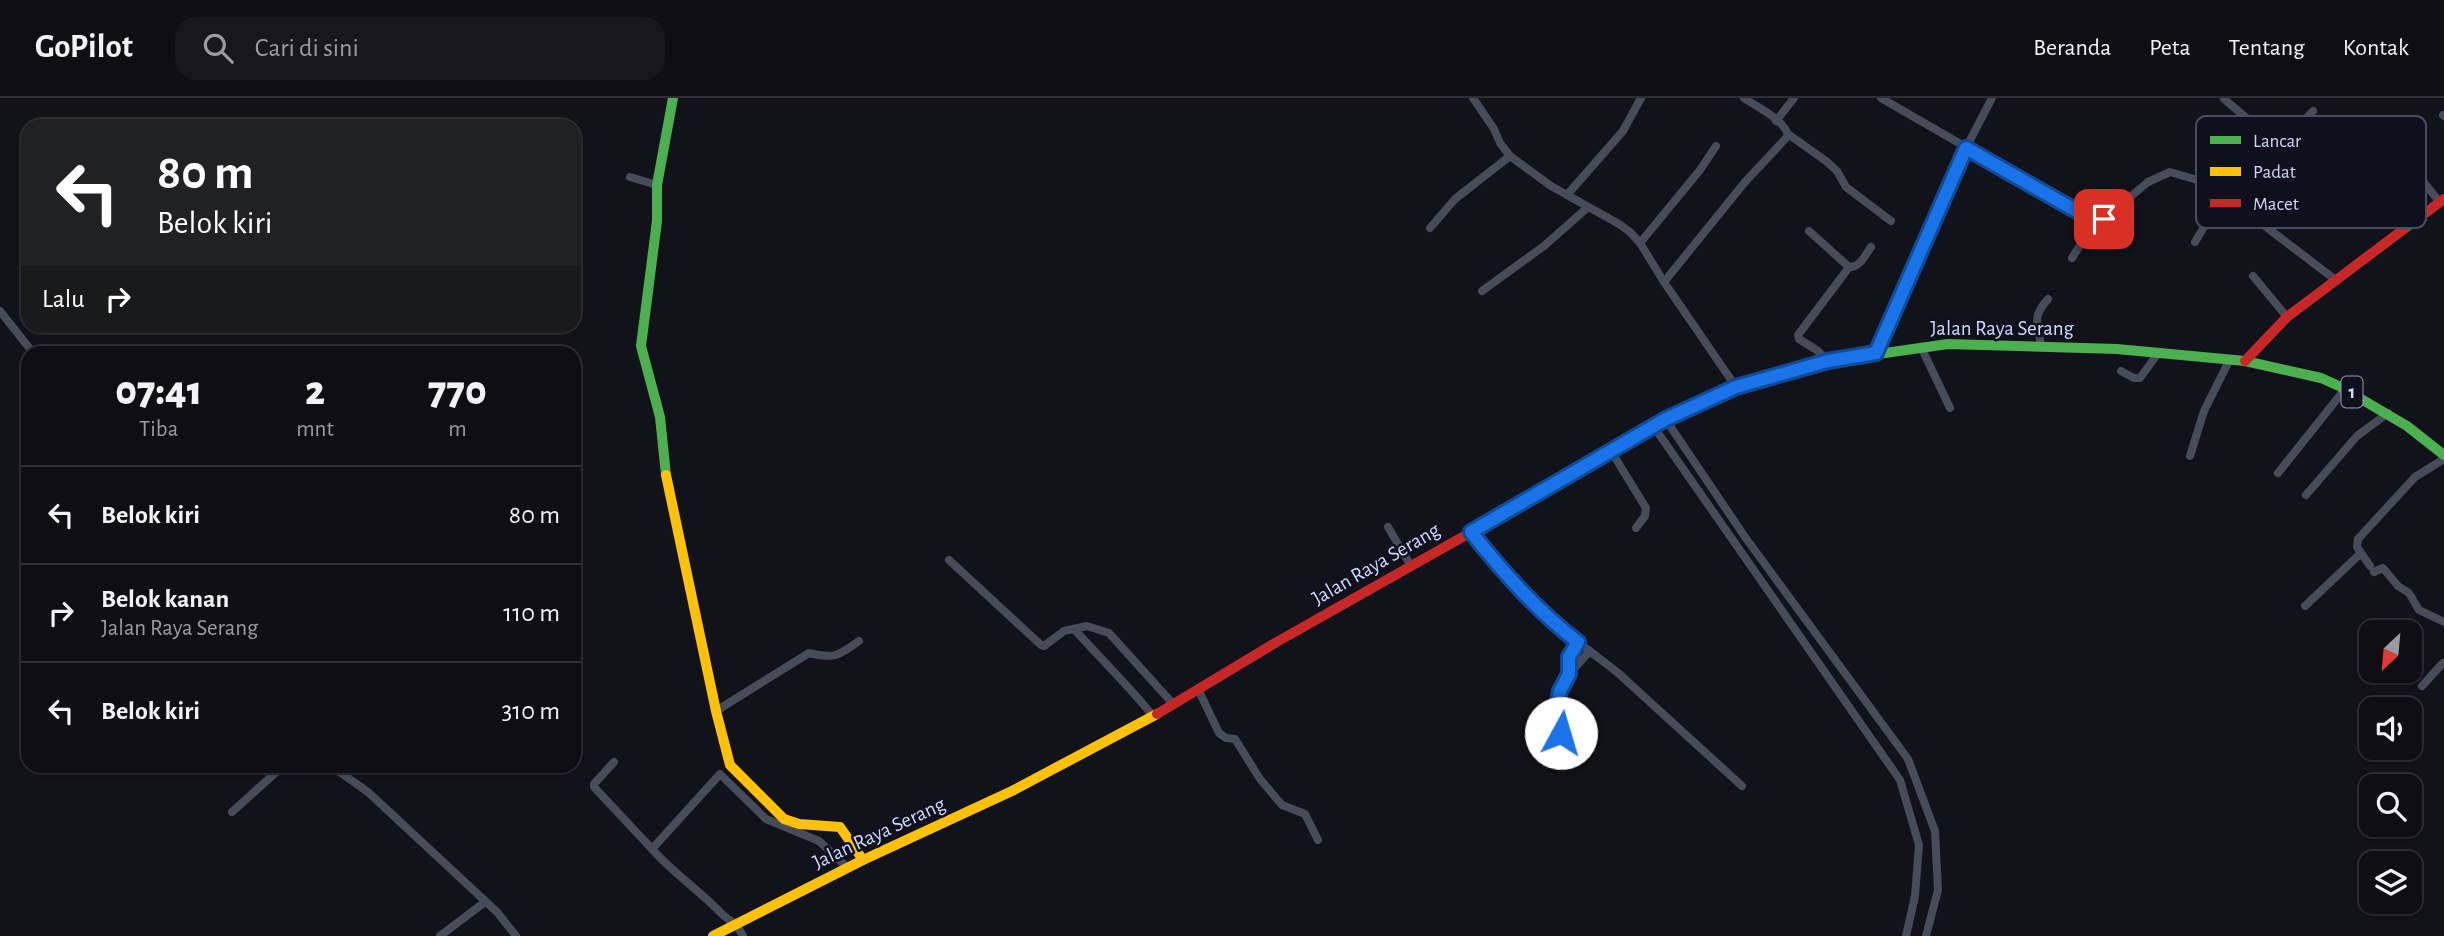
<!DOCTYPE html>
<html lang="id">
<style>
:root{--surface:#0e0e14;--page:#17171d;--text:#f1f3f6;--muted:#9b9ca0;--line:#2e2e34}
body{margin:0;font-family:"Alegreya Sans",sans-serif;background:var(--page);color:var(--text);height:100vh;display:flex;flex-direction:column;font-size:26px;white-space:nowrap}
*{box-sizing:border-box;margin:0}
p{font-size:23px;color:var(--muted)}
.icon{flex:none;width:38px;height:38px;fill:none;stroke:currentColor;stroke-width:2;stroke-linecap:round;stroke-linejoin:round}
.map{position:relative;flex:1;overflow:hidden}
.sheet{position:absolute;left:21px;top:248px;width:560px;height:427px;display:flex;flex-direction:column;background:var(--surface);border-radius:21px;box-shadow:0 2px 5px #0004,0 0 0 2px var(--line)}
.sheet>*{flex:none}
.banner{position:absolute;left:21px;top:21px;width:560px;height:214px;border-radius:21px;box-shadow:0 2px 5px #0004,0 0 0 2px var(--line);background:#202124;color:#fff;overflow:hidden}
.needle{width:46px;rotate:206deg}
.fabs{position:absolute;left:2359px;top:522px;display:grid;gap:14px}
.fabs a{display:grid;place-items:center;width:63px;height:63px;border-radius:14px;background:var(--surface);box-shadow:0 2px 5px #0004,0 0 0 2px var(--line);font-size:35px}
.pin{position:absolute;display:grid;place-items:center;width:60px;height:60px;color:#fff;margin:-30px;border-radius:14px;box-shadow:0 4px 10px #0006}
.me{position:absolute;width:77px;margin:-38px;rotate:6deg;stroke-linejoin:round;filter:drop-shadow(0 0 5px #0008)}
.turn{display:flex;align-items:center;gap:24px;height:147px;padding:0 21px;font-size:32px}
.turn .icon{width:91px;height:91px;stroke-width:2.5}
.turn b{display:block;font-size:49px;line-height:60px}
.then{display:flex;align-items:center;height:66px;padding:0 21px;background:#0003;gap:14px;font-size:26px}
.eta{display:flex;justify-content:space-evenly;align-items:center;height:119px;text-align:center}
.eta b{font-size:42px;font-weight:800;line-height:49px}
ul{padding:0;list-style:none}
li{display:flex;align-items:center;gap:21px;height:98px;padding:0 21px;border-top:2px solid var(--line)}
li div{flex:1}
li b{display:block;font-size:26px}
li em{font-style:normal}
header{display:flex;align-items:center;gap:42px;box-sizing:border-box;height:98px;padding:0 35px;background:var(--surface);border-bottom:2px solid var(--line)}
header strong{font-size:33px}
nav{display:flex;gap:38px;margin-inline-start:auto;font-size:24px}
.search{width:490px;height:63px;background:var(--page);display:flex;align-items:center;gap:18px;box-sizing:border-box;padding:0 24px;border-radius:21px;color:var(--muted);font-size:26px}
.map>svg:first-child{display:block}
</style>
<header>
<strong>GoPilot</strong>
<div class="search"><svg class="icon" aria-label="search" viewBox="0 0 24 24"><circle cx="10" cy="10" r="6"/><path d="M15 15l6 6"/></svg>Cari di sini</div>
<nav><a>Beranda</a><a>Peta</a><a>Tentang</a><a>Kontak</a></nav>
</header>
<div class="map">
<svg width="2444" height="838" viewBox="0 0 2444 838">
<rect width="100%" height="100%" fill="#12131a"/>
<g fill="none" stroke-linecap="round" stroke-linejoin="round">
<g stroke="#474c5b" stroke-width="8">
<path d="M 1473,0 L 1494,31 L 1500,45 L 1510,58 L 1551,88 L 1619,126 L 1630,134 L 1640,145 L 1664,184"/>
<path d="M 1881,0 L 2087,119 L 2104,121 L 2148,84 L 2170,74 L 2194,81 L 2215,90 L 2337,183"/>
<path d="M 2224,1 L 2280,48"/>
<path d="M 2443,17 L 2444,18"/>
<path d="M 1776,23 L 1794,0"/>
<path d="M 2333,27 C 2340,25 2348,23 2355,23 C 2379,24 2424,86 2440,104"/>
<path d="M 1788,36 L 1826,63 L 1837,73 L 1846,89 L 1891,123"/>
<path d="M 630,79 L 657,87"/>
<path d="M 1567,97 L 1623,33 L 1641,0"/>
<path d="M 2238,108 L 2272,57 L 2313,13"/>
<path d="M 1430,130 L 1455,101 L 1510,58"/>
<path d="M 1809,133 L 1849,169"/>
<path d="M 2195,144 L 2223,97"/>
<path d="M 1640,145 L 1700,72 L 1716,48"/>
<path d="M 2072,160 L 2096,122"/>
<path d="M 2253,178 L 2287,219"/>
<path d="M 1482,193 L 1544,148 L 1587,110"/>
<path d="M 0,213 L 34,256"/>
<path d="M 2041,247 C 2037,225 2032,219 2048,201"/>
<path d="M 1921,249 L 1950,310"/>
<path d="M 1876,255 L 1966,50 L 1992,0"/>
<path d="M 1828,263 L 1818,253 L 1799,241 L 1798,237 L 1844,176 L 1849,169 C 1860,170 1865,157 1871,149"/>
<path d="M 2121,273 L 2134,280 L 2140,280 L 2159,254"/>
<path d="M 1736,289 L 1664,184 L 1745,84 L 1788,38 C 1785,22 1757,9 1744,0"/>
<path d="M 1666,322 L 1745,439 L 1908,661 L 1935,733 L 1938,792 L 1926,838"/>
<path d="M 1654,329 L 1900,682 L 1919,747 L 1915,798 L 1906,838"/>
<path d="M 1611,353 L 1646,410 L 1645,418 L 1636,430"/>
<path d="M 2190,358 L 2204,313 L 2230,261"/>
<path d="M 2278,375 L 2345,291"/>
<path d="M 2306,397 L 2357,338 L 2388,315"/>
<path d="M 1388,429 L 1411,468"/>
<path d="M 1471,434 L 1490,459 L 1549,522 L 1617,574 L 1742,688"/>
<path d="M 949,462 L 1041,547 L 1044,548 L 1064,533 L 1087,528 L 1109,535 L 1174,607"/>
<path d="M 2370,468 L 2357,449 L 2358,441 L 2415,379 L 2444,361"/>
<path d="M 2374,474 L 2383,470 L 2398,488 L 2409,495 L 2419,512 L 2444,524"/>
<path d="M 2305,508 L 2360,456"/>
<path d="M 1074,531 C 1100,560 1128,587 1153,618"/>
<path d="M 1569,576 L 1569,559 L 1578,544"/>
<path d="M 2422,588 L 2443,565"/>
<path d="M 1199,593 L 1219,635 L 1226,640 L 1235,641 L 1260,681 L 1282,707 L 1305,716 L 1318,742"/>
<path d="M 716,613 L 809,555 C 835,561 838,558 859,543"/>
<path d="M 1561,635 L 1571,635 L 1575,631 C 1543,600 1566,579 1590,553"/>
<path d="M 614,664 L 594,686 L 594,689 L 652,751"/>
<path d="M 331,668 L 368,694 L 497,814 L 516,838"/>
<path d="M 232,714 L 283,668"/>
<path d="M 440,838 L 485,804"/>
<path d="M 743,838 C 734,821 732,826 721,815 C 699,792 673,775 652,751 L 720,676 L 766,721 L 819,743 L 848,770"/>
</g>
<g stroke="#4caf50" stroke-width="10">
<path d="M 1850,260 L 1948,246 L 2117,251 L 2245,263 L 2321,280 L 2339,288 L 2407,328 L 2444,357"/>
<path d="M 666,377 L 660,319 L 641,248 L 657,123 L 657,87 L 673,0"/>
</g>
<g stroke="#ffc107" stroke-width="10">
<path d="M 666,377 L 716,613 L 730,667 L 784,721 L 799,726 L 840,729 L 863,762"/>
<path d="M 1535,398 C 1637,339 1731,277 1850,260"/>
<path d="M 713,838 L 863,762 L 1012,693 L 1157,616"/>
</g>
<g stroke="#c62828" stroke-width="10">
<path d="M 2245,263 L 2287,219 L 2444,101"/>
<path d="M 1157,616 L 1275,545 L 1535,398"/>
</g>
</g>
<g fill="none" stroke-linecap="round" stroke-linejoin="round">
<defs>
<path id="route" d="M 1561,635 L 1574,634 L 1575,631 L 1564,621 L 1558,603 L 1560,593 L 1569,576 L 1569,559 L 1578,544 C 1537,513 1503,474 1471,434 L 1666,321 L 1736,289 L 1828,263 L 1876,255 L 1966,50 L 2087,119 L 2104,121"/>
</defs>
<use href="#route" stroke="#114b97" stroke-width="18"/>
<use href="#route" stroke="#1a73e8" stroke-width="12"/>
</g>
<g text-anchor="middle" dominant-baseline="central" stroke-width="5" stroke-linejoin="round" paint-order="stroke">
<rect fill="#0e101e" stroke="#959bb9" stroke-width="2" x="2341.5" y="278.5" width="21" height="31" rx="5"/>
<g font-size="19" font-weight="bold" fill="#cfd7fb">
<text x="2352" y="294">1</text>
</g>
<g font-size="21" fill="#cfd7fb" stroke="#0e101e">
<text x="2002" y="230">Jalan Raya Serang</text>
<text transform="translate(1376 466) rotate(-30)">Jalan Raya Serang</text>
<text transform="translate(879 735) rotate(-25)">Jalan Raya Serang</text>
</g>
</g>
<rect x="2196" y="18" width="230" height="112" rx="10" fill="#0e101e" stroke="#484c60" stroke-width="2"/>
<rect x="2210" y="38" width="31" height="8" fill="#4caf50"/>
<rect x="2210" y="69" width="31" height="9" fill="#ffc107"/>
<rect x="2210" y="101" width="31" height="8" fill="#c62828"/>
<g font-size="19" fill="#cfd7fb">
<text x="2253" y="49">Lancar</text>
<text x="2253" y="80">Padat</text>
<text x="2253" y="112">Macet</text>
</g>
</svg>
<div class="fabs">
<a><svg class="needle" viewBox="-14 -14 28 28"><path d="M0-13l5 13h-10z" fill="#e53935"/><path d="M0 13l5-13h-10z" fill="#9b9ca0"/></svg></a>
<a><svg class="icon" aria-label="sound" viewBox="0 0 24 24"><path d="M4 9h4l5-4v14l-5-4H4zM17 9q2 3 0 6"/></svg></a>
<a><svg class="icon" aria-label="search" viewBox="0 0 24 24"><circle cx="10" cy="10" r="6"/><path d="M15 15l6 6"/></svg></a>
<a><svg class="icon" aria-label="layers" viewBox="0 0 24 24"><path d="M12 4l9 5-9 5-9-5zM3 14l9 5 9-5"/></svg></a>
</div>
<div class="pin" style="left:2104px;top:121px;background:#d93025"><svg class="icon" aria-label="arrive" viewBox="0 0 24 24"><path d="M6 21V4h12l-3 4 3 4H6"/></svg></div>
<svg class="me" style="left:1561px;top:635px" viewBox="-20 -20 40 40"><circle r="19" fill="#fff"/><path d="M0-13L10 11 0 6-10 11z" fill="#1a73e8"/></svg>
<div class="banner">
<div class="turn"><svg class="icon" aria-label="left" viewBox="0 0 24 24"><path d="M17 20v-9H6M10 6l-5 5 5 5"/></svg><div><b>80 m</b>Belok kiri</div></div>
<div class="then">Lalu<svg class="icon" aria-label="right" viewBox="0 0 24 24"><path d="M7 20v-9h11M14 6l5 5-5 5"/></svg></div>
</div>
<section class="sheet">
<div class="eta">
<div><b>07:41</b><p>Tiba</p></div>
<div><b>2</b><p>mnt</p></div>
<div><b>770</b><p>m</p></div>
</div>
<ul>
<li><svg class="icon" aria-label="left" viewBox="0 0 24 24"><path d="M17 20v-9H6M10 6l-5 5 5 5"/></svg><div><b>Belok kiri</b></div><em>80 m</em></li>
<li><svg class="icon" aria-label="right" viewBox="0 0 24 24"><path d="M7 20v-9h11M14 6l5 5-5 5"/></svg><div><b>Belok kanan</b><p>Jalan Raya Serang</p></div><em>110 m</em></li>
<li><svg class="icon" aria-label="left" viewBox="0 0 24 24"><path d="M17 20v-9H6M10 6l-5 5 5 5"/></svg><div><b>Belok kiri</b></div><em>310 m</em></li>
</ul>
</section>
</div>
